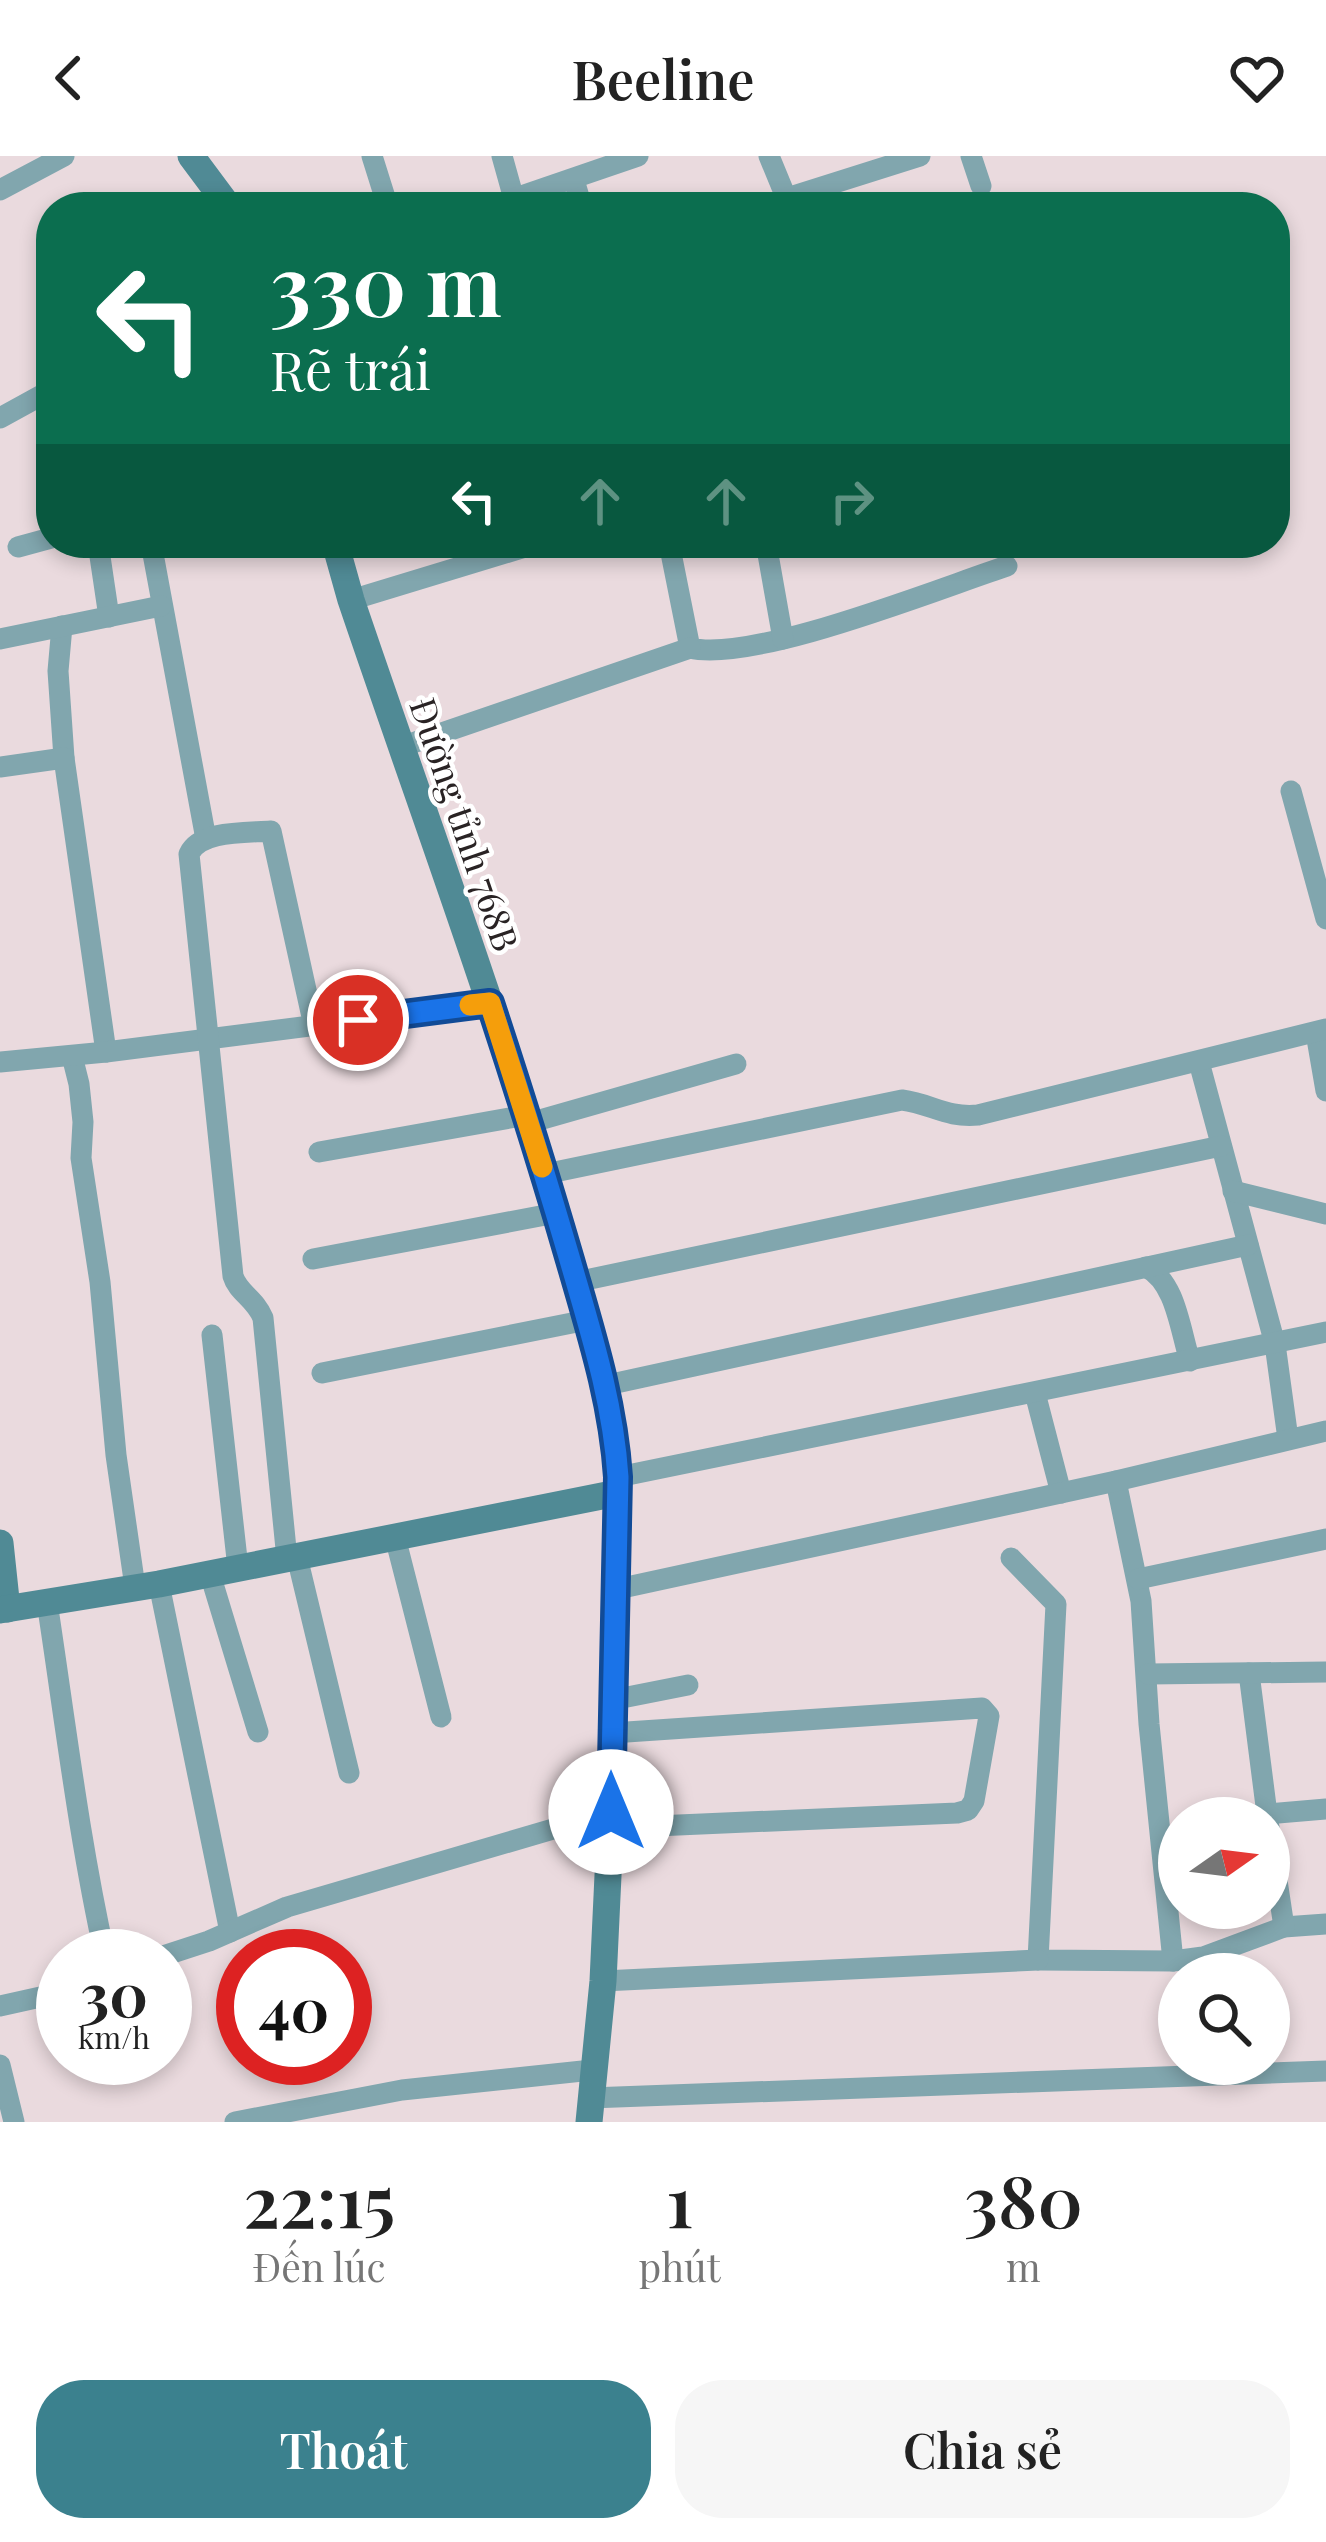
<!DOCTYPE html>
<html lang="vi">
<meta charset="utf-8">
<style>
:root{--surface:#fff;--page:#f6f6f6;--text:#222;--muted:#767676;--accent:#3b818e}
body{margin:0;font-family:"Playfair Display",serif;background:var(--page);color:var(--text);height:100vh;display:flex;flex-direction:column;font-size:45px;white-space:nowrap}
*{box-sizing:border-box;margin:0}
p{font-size:39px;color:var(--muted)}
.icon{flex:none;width:66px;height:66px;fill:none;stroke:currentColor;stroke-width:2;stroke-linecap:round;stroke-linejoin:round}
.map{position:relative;height:1966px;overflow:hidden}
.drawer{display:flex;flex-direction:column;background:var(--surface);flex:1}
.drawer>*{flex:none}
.hud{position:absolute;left:36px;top:36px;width:1254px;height:366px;border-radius:48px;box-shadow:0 6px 18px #0003;background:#0b6e4f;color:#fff;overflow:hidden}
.needle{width:78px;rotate:76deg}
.tools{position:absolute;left:1158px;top:1641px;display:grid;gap:24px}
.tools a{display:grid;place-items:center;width:132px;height:132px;border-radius:50%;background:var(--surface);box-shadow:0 6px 18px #0003;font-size:60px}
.speed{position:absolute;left:36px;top:1773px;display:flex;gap:24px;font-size:60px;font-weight:700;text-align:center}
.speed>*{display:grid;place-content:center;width:156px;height:156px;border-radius:50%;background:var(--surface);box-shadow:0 6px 18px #0003;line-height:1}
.speed small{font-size:30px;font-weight:400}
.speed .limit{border:18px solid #d22;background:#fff;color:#111}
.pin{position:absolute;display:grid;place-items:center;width:102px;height:102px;color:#fff;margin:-51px;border:6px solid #fff;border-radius:50%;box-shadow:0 3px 12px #0007}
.me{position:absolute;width:132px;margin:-66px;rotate:0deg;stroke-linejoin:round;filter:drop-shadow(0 0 9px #0008)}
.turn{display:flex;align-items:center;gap:42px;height:252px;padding:0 36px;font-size:54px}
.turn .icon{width:156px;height:156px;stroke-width:2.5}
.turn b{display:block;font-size:84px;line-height:102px}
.lanes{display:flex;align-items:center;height:114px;padding:0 36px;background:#0003;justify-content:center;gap:60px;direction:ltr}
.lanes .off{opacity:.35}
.eta{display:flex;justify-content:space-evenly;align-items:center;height:204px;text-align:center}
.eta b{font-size:72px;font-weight:600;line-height:84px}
.action{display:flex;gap:24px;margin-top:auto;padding:24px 36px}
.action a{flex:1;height:138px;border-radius:48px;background:var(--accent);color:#fff;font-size:48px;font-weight:600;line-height:138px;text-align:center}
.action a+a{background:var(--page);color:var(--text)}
header{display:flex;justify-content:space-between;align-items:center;height:156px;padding:0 36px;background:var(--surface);font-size:54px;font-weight:600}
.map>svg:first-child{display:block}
</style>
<header><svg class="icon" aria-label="back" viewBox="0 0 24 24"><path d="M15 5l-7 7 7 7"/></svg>Beeline<svg class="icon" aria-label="heart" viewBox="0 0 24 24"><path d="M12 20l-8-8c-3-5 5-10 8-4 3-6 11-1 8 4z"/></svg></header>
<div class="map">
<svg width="1326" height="1966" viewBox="0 0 1326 1966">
<rect width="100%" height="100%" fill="#eadade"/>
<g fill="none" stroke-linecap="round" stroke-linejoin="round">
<g stroke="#81a6ae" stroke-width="21">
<path d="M 372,0 L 388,51"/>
<path d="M 502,0 L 514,43"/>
<path d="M 769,0 L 790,51"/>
<path d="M 971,0 L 981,30"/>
<path d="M 574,24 L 582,51"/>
<path d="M 0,34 L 64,0"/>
<path d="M 787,42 L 920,0"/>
<path d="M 489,51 L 638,0"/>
<path d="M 0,262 L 51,234"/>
<path d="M 98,387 L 109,461"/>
<path d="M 151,387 L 206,683"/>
<path d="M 669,387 L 690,492 C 754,507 937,433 1007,410"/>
<path d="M 766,387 L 783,483"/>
<path d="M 18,391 L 51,382"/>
<path d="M 351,444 L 522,392"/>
<path d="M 62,470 L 58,515 L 64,602"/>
<path d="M 0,483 L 161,450"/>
<path d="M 401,591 L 690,492"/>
<path d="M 0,611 L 64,602 L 106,896"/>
<path d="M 1291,635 L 1326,763"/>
<path d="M 1316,877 L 1326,935"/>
<path d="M 72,900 L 79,928 L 83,966 L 81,1002 L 100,1126 L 116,1299 L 135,1431"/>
<path d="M 0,906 L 106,896 L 490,847"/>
<path d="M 1199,906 L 1275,1188 L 1288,1283"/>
<path d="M 529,967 L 736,908"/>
<path d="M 319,996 L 527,959"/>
<path d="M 545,1018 L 902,944 C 932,948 946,962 978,959 L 1326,873"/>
<path d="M 1233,1035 L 1326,1058"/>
<path d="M 313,1103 L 556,1057"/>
<path d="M 1146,1111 C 1176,1126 1180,1174 1190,1205"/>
<path d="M 576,1126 L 1221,990"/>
<path d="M 212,1179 L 238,1412"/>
<path d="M 322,1217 L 587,1164"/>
<path d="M 607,1229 L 1248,1089"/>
<path d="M 1035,1237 L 1061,1337"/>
<path d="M 618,1321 L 1326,1176"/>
<path d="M 1116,1325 L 1141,1445 L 1149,1568 L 1173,1805"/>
<path d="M 395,1381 L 441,1561"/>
<path d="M 297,1401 L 349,1617"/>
<path d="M 1011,1402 L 1056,1448 L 1038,1804 L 1173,1805 L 1203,1801 L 1284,1771 L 1326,1768"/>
<path d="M 287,1403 L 263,1162 C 255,1142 238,1137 233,1120 L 189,698 C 200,674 247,677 271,675 L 314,870"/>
<path d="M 210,1418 L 258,1576"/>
<path d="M 1138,1423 L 1326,1383"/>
<path d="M 159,1428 L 230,1776"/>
<path d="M 613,1434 L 1116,1325 L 1326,1275"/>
<path d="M 47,1446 C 65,1564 79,1683 105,1800"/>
<path d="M 1249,1517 L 1267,1658"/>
<path d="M 1148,1518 L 1326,1516"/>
<path d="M 612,1544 L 688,1529"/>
<path d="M 1268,1662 L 1267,1658 L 1326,1653"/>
<path d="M 1269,1671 L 1284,1771"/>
<path d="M 610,1672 L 957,1657 L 968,1654 L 974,1645 L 989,1560 L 982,1552 L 612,1577"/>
<path d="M 163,1800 L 209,1785 L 287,1751 L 611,1656"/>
<path d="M 603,1825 L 1038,1804"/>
<path d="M 165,1841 L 174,1872"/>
<path d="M 0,1850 L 63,1836"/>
<path d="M 0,1909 L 14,1966"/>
<path d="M 590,1942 L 1326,1915"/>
<path d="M 235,1966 L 402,1934 L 592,1914"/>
</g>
<g stroke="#508a95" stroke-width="27">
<path d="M 191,0 L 229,51"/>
<path d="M 335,387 L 351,444 C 419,645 493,844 553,1048 C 580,1138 611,1226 618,1321 L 611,1656 L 603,1825 L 589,1966"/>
<path d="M 0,1387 L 7,1453"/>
<path d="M 0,1454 L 159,1428 L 617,1337"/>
</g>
</g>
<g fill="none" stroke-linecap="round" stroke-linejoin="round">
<defs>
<path id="route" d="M 358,864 L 490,847 C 518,932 545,1018 570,1104 C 591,1177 613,1245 618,1321 L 611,1656"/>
</defs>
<use href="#route" stroke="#114b97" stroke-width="30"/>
<use href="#route" stroke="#1a73e8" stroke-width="21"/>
<path stroke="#f59e0b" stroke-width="21" d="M 470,849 L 490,847 L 542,1011"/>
</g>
<g text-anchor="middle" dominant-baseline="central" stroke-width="9" stroke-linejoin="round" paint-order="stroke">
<g font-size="36" fill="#292324" stroke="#fff">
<text transform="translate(466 668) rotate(71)">Đường tỉnh 768B</text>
</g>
</g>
</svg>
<div class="tools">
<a><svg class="needle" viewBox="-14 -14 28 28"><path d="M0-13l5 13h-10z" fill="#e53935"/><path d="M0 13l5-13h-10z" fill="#767676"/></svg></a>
<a><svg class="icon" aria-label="search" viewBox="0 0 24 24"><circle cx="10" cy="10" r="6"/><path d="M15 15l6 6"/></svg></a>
</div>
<div class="speed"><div>30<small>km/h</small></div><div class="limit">40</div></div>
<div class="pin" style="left:358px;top:864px;background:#d93025"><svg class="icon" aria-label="arrive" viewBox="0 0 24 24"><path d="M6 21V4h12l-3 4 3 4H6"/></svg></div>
<svg class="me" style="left:611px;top:1656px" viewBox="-20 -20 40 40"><circle r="19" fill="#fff"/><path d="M0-13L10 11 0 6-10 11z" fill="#1a73e8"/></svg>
<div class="hud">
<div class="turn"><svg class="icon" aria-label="left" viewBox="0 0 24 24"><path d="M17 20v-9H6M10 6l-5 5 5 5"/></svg><div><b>330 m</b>Rẽ trái</div></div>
<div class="lanes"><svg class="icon" aria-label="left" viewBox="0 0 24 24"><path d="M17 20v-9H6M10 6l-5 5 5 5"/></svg><svg class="icon off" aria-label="ahead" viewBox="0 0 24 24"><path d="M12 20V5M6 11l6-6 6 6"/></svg><svg class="icon off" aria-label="ahead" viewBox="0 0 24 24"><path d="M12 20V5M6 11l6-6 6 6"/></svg><svg class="icon off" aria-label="right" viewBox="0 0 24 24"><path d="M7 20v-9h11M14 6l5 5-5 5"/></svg></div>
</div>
</div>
<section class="drawer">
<div class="eta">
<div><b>22:15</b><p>Đến lúc</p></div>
<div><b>1</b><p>phút</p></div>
<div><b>380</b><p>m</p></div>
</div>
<div class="action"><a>Thoát</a><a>Chia sẻ</a></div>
</section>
